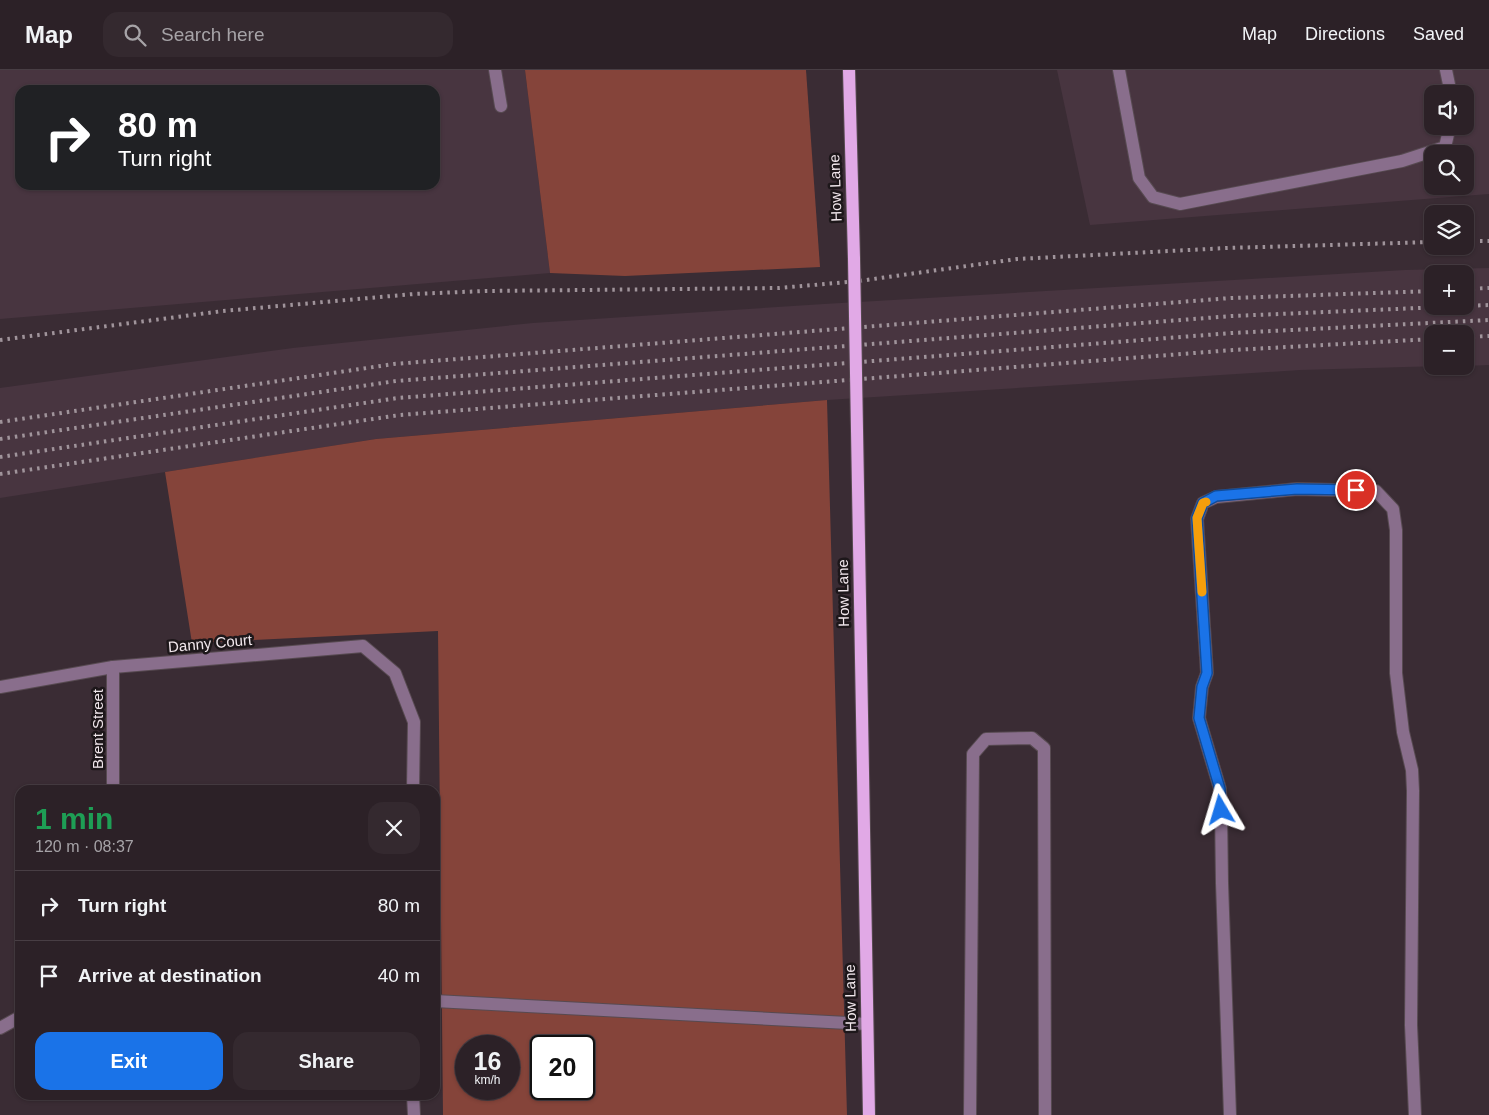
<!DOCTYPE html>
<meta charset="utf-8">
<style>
:root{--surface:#2c2127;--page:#34292f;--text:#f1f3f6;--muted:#a6a3a7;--line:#483e44;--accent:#1a73e8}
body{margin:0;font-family:Arial,sans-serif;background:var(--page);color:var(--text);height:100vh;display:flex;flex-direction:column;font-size:19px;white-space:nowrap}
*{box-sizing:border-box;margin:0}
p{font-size:16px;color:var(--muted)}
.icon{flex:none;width:28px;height:28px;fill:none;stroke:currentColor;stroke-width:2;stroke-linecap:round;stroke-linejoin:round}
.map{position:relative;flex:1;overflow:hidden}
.details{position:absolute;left:15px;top:715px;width:425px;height:315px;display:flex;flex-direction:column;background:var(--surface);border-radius:15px;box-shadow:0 1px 4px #0004,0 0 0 1px var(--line)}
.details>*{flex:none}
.hud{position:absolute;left:15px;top:15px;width:425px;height:105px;border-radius:15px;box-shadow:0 1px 4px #0004,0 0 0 1px var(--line);background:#202124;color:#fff;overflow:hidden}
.fabs{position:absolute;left:1424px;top:15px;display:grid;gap:10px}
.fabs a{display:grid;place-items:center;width:50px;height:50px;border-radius:10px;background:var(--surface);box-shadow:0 1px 4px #0004,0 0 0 1px var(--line);font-size:25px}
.speed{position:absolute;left:455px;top:965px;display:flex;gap:10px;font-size:25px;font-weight:700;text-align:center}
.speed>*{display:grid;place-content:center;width:65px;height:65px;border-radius:50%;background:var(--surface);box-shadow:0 1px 4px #0004,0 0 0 1px var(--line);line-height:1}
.speed small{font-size:12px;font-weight:400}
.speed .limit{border:2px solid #111;border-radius:8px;background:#fff;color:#111}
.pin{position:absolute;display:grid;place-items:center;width:42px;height:42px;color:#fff;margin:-21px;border:2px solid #fff;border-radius:50%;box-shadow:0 1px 5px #0007}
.me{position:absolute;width:55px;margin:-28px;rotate:353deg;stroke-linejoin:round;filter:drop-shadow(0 0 4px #0008)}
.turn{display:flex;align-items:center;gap:18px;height:105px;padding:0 20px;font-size:22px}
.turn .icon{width:65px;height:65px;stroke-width:2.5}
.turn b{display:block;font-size:35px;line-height:42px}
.round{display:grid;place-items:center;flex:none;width:52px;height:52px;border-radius:15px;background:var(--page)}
.headline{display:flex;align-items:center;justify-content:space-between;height:85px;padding:0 20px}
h1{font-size:30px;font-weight:600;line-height:38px;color:#1e9e55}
.button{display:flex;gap:10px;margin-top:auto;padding:10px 20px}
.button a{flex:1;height:58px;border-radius:15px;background:var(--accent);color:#fff;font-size:20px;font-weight:600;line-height:58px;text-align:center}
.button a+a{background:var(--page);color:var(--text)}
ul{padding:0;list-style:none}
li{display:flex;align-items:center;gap:15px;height:70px;padding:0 20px;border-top:1px solid var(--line)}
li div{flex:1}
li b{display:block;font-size:19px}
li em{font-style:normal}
header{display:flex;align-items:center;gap:30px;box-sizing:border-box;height:70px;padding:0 25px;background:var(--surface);border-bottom:1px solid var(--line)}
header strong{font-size:24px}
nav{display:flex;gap:28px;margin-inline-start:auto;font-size:18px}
.search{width:350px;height:45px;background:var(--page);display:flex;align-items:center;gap:12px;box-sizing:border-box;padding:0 18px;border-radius:15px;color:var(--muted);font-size:19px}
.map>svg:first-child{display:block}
</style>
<header>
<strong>Map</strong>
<div class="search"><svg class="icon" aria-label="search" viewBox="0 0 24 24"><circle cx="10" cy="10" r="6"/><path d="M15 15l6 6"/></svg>Search here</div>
<nav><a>Map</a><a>Directions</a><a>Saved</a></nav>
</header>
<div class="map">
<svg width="1489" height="1045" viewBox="0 0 1489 1045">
<rect width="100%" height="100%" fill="#3a2c34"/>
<g fill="#483540" fill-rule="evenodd">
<path d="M 0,0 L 525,0 L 550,203 L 0,249 ZM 20,20 L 435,20 L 435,115 L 20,115 Z"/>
<path d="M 1057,0 L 1489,0 L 1489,124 L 1090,155 ZM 1432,24 L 1465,24 L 1465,56 L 1432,56 ZM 1432,84 L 1465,84 L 1465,116 L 1432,116 Z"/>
<path d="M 1489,198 L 1489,295 L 1465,296 L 1465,264 L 1432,264 L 1432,296 L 1440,296 L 1300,300 L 827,330 L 376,369 L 0,428 L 0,318 L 293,278 L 533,253 L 824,234 L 1405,200 ZM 1432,204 L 1465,204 L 1465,236 L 1432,236 Z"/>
</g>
<g fill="#85443a" fill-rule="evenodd">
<path d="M 525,0 L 806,0 L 820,197 L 625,206 L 550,203 Z"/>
<path d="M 827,330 L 847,1045 L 443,1045 L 438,561 L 192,573 L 165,402 L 376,369 ZM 466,976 L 509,976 L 509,1019 L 466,1019 ZM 541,976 L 584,976 L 584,1019 L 541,1019 Z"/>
</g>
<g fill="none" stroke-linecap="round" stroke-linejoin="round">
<defs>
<g id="minor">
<path d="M 495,0 L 501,36"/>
<path d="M 1119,0 L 1139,108 L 1153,127 L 1180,134 L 1402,91 L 1445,77 L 1450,56"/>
<path d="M 1446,0 L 1451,24"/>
<path d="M 0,617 L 113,597 L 363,576 L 395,603 L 414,652 L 413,720"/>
<path d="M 113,720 L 113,597"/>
<path d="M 435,931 L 867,954"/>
<path d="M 0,958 L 20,947"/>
<path d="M 413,1025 L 414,1045"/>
<path d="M 970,1045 L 973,684 L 986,669 L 1032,668 L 1044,678 L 1045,1045"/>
<path d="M 1230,1045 L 1222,813 L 1221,740 L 1220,719 L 1199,648 L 1202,617 L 1207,603 L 1197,449 L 1203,433 L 1216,427 L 1297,419 L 1376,421 L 1393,439 L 1396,460 L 1396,603 L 1403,662 L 1412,700 L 1413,721 L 1411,955 L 1415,1045"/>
</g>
<g id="major">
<path d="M 849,0 L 854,189"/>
<path d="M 857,360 L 869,1045"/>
</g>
</defs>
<use href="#minor" stroke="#574a51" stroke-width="14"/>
<use href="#major" stroke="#574a51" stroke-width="14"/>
<use href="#minor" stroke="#896e8c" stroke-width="12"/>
<use href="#major" stroke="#e1a9e6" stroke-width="12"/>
<g stroke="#a0949b" stroke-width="4" stroke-dasharray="2.5 5" stroke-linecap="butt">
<path d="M 1465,171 L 1489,171"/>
<path d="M 1465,219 L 1489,218"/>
<path d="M 1465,267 L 1489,266"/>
<path d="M 0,270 L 223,241 L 414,224 L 485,221 L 779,218 L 859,211 L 1017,189 L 1227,178 L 1432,172"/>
<path d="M 0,352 L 394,294 L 1231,228 L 1432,221"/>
<path d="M 0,369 L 396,311 L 1232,246 L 1489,235"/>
<path d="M 0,387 L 398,328 L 1232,263 L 1489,250"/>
<path d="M 0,404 L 400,345 L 1233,280 L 1432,269"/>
</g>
<defs>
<path id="major-bridge" d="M 854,189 L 857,360"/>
</defs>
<use href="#major-bridge" stroke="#574a51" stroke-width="14" stroke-linecap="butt"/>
<use href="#major-bridge" stroke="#e1a9e6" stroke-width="12"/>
</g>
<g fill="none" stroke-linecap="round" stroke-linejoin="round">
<defs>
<path id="route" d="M 1221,740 L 1220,719 L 1199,648 L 1202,617 L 1207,603 L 1197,448 L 1203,433 L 1216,426 L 1297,419 L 1356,420"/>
</defs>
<use href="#route" stroke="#114b97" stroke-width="12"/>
<use href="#route" stroke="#1a73e8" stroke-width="9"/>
<path stroke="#f59e0b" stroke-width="9" d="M 1202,522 L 1197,448 L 1203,433 L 1206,432"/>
</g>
<g text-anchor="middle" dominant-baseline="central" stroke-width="5" stroke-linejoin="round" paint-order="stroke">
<g font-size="15" fill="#f1e7ec" stroke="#1d171a">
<text transform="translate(835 118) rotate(-92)">How Lane</text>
<text transform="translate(843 523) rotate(-91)">How Lane</text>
<text transform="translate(210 573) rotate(-5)">Danny Court</text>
<text transform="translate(97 659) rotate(-90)">Brent Street</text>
<text transform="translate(850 928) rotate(-91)">How Lane</text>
</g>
</g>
</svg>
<div class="fabs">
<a><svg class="icon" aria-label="sound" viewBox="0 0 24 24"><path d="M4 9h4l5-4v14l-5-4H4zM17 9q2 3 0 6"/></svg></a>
<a><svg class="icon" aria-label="search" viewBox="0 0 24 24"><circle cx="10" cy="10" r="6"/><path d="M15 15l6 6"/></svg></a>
<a><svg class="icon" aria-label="layers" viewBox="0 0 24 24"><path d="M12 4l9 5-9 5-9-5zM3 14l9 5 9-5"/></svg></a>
<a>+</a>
<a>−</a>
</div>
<div class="speed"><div>16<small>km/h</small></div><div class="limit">20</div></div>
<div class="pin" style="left:1356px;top:420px;background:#d93025"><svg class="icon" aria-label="arrive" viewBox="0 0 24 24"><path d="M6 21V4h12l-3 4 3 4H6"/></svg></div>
<svg class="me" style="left:1221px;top:740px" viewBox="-20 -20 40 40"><path d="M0-17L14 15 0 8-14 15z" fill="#1a73e8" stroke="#fff" stroke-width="4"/></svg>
<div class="hud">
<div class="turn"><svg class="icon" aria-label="right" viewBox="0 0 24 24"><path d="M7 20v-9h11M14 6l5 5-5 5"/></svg><div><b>80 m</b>Turn right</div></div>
</div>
<section class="details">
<div class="headline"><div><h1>1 min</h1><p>120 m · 08:37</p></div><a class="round"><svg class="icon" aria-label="close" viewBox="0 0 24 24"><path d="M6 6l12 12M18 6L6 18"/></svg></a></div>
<ul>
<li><svg class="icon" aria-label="right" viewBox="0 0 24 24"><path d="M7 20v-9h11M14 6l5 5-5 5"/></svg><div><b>Turn right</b></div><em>80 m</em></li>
<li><svg class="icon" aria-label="arrive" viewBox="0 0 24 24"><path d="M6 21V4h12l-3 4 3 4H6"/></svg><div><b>Arrive at destination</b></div><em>40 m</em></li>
</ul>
<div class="button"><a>Exit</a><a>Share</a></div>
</section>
</div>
